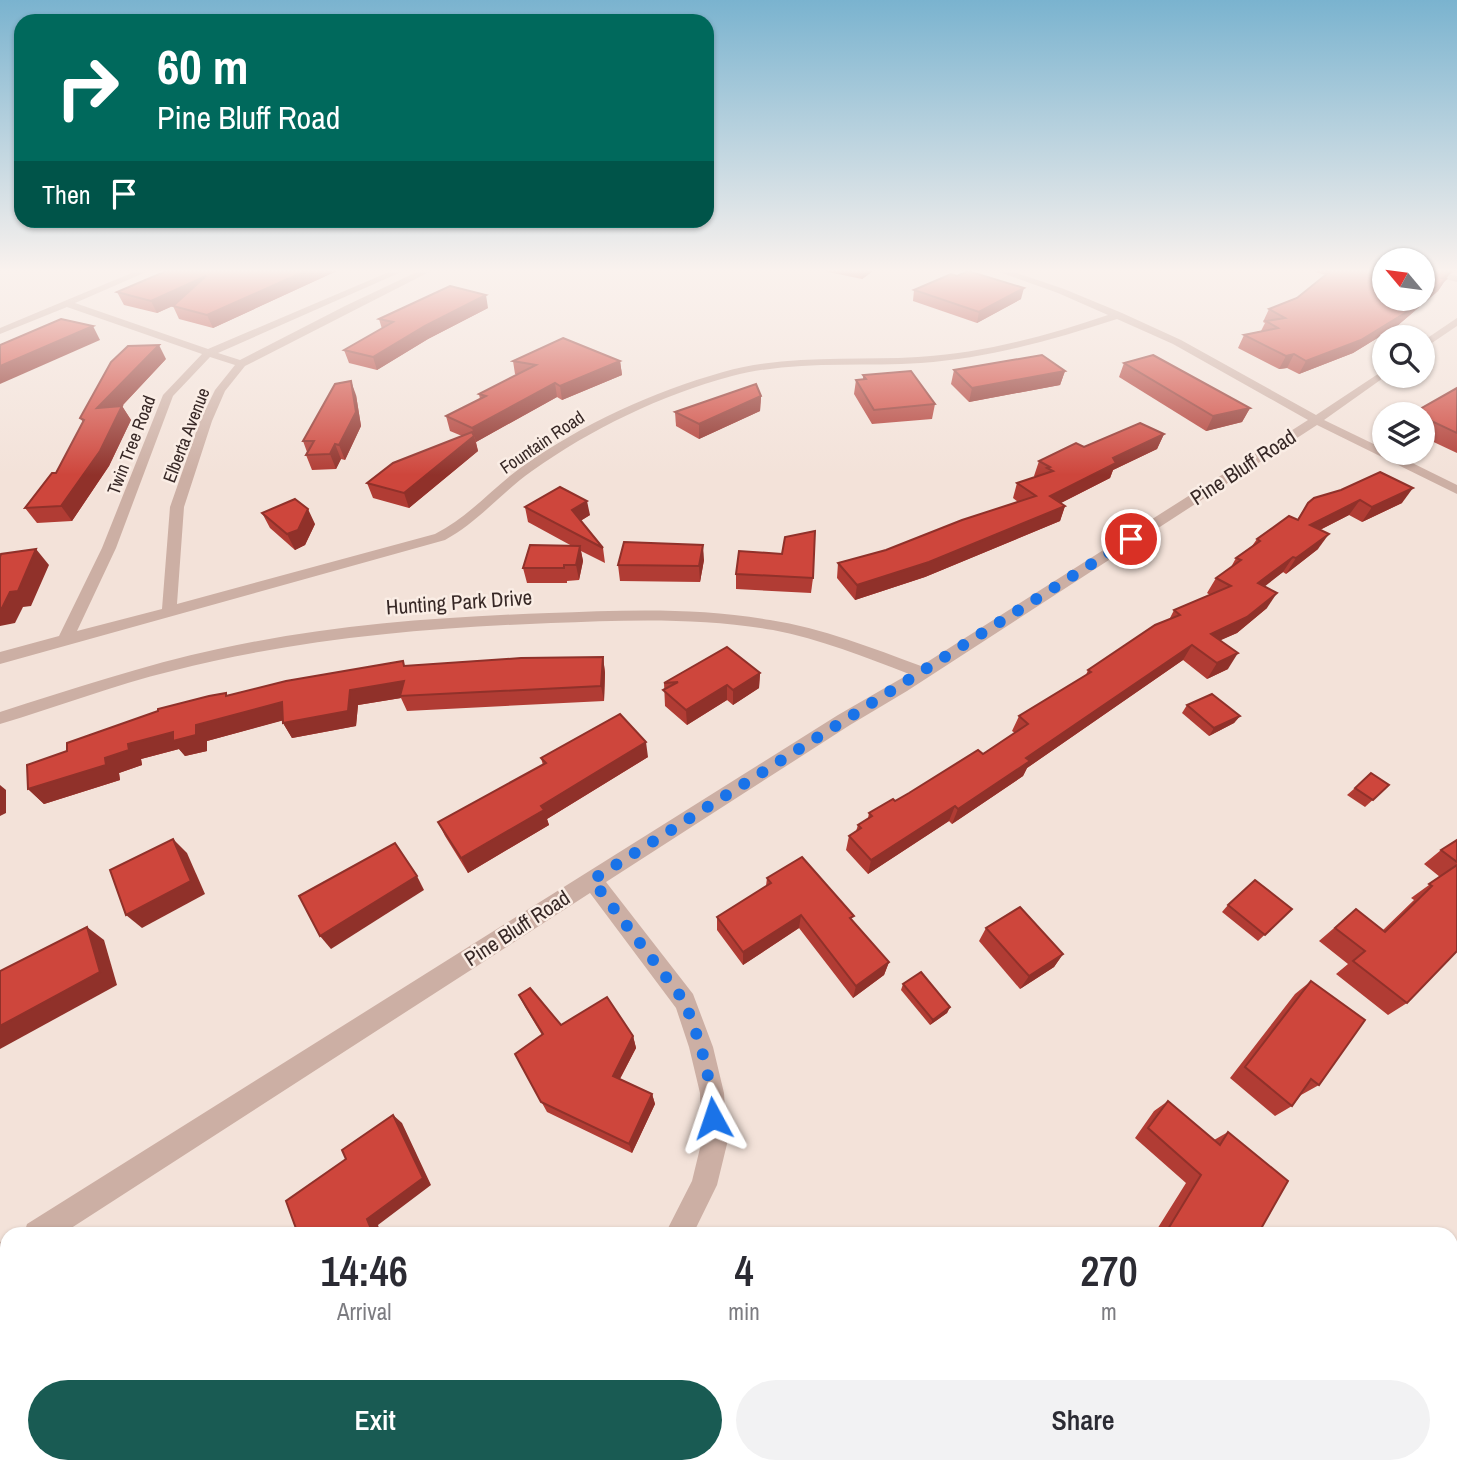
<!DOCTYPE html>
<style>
:root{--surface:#fff;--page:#f2f2f3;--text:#2b2b33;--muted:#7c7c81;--accent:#195b53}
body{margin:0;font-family:"Archivo Narrow",sans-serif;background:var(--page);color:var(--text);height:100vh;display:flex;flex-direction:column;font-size:26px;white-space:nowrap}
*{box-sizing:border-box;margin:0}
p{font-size:23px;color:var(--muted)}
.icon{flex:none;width:38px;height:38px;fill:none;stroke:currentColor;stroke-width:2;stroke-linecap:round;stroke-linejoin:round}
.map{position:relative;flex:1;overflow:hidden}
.drawer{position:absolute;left:0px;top:1227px;width:1458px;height:247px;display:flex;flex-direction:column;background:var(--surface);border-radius:21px 21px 0 0;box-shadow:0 2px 5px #0004}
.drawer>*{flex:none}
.banner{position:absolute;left:14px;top:14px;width:700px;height:214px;border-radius:21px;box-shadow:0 2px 5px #0004;background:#00695c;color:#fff;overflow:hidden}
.needle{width:46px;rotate:299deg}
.buttons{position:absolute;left:1372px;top:248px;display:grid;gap:14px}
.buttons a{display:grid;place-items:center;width:63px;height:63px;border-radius:50%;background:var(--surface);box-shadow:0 2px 5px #0004;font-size:35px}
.pin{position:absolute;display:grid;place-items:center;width:60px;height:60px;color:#fff;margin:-30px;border:4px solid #fff;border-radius:50%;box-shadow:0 2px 7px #0007}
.me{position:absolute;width:77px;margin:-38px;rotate:355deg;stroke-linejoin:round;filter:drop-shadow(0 0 5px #0008)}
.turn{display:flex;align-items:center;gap:24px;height:147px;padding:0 28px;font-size:32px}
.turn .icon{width:91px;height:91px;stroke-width:2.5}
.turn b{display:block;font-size:49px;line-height:60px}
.then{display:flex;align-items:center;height:66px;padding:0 28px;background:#0003;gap:14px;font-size:26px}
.eta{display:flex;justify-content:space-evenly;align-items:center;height:119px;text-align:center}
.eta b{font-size:42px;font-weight:600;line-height:49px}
.primary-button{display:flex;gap:14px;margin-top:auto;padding:14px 28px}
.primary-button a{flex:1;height:80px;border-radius:42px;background:var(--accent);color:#fff;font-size:28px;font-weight:600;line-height:80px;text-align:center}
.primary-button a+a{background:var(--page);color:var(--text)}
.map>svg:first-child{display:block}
</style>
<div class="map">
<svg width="1457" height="1472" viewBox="0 0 1457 1472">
<rect width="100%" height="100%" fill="#f3e2d9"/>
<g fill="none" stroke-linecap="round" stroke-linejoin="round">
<g fill="#ccafa4" fill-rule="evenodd">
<path d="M 141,269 L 153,269 L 75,303 L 208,349 L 396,269 L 408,269 L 218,353 L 240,360 L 345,306 L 423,269 L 435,269 L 245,366 L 225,391 L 212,421 L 184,507 L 177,604 L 435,534 C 469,517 492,488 523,466 C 583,424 652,392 723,372 C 787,354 853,361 918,357 C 984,353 1046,336 1108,315 L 1058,293 L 991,269 L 1005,269 L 1064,289 L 1122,313 L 1181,340 L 1316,415 L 1384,370 L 1386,376 L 1324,420 L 1384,449 L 1384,453 L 1392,453 L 1457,485 L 1457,494 L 1317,425 L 907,691 L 850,725 L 606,882 L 693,994 L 713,1047 L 724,1093 L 727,1144 L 717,1185 L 693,1234 L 665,1234 L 692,1181 L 701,1144 L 700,1093 L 689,1047 L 676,1008 L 590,893 L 62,1234 L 24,1234 L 27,1224 L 838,715 L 909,674 C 865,657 820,639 773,630 C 699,617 625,620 551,623 C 423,628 296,639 172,671 C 114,685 57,707 0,724 L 0,712 C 72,689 144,665 218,649 C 327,625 438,617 549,613 C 623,610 697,607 770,620 C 822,628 872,648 921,666 L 1308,420 L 1173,344 L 1117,319 C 1052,340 989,358 921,363 C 858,367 793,360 732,376 C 661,395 591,429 532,471 C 501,493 478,522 445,540 L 0,664 L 0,652 L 59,636 L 102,548 L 163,395 L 202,354 L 67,307 L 0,334 L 0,328 ZM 210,357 L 235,365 L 215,390 L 200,421 L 170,507 L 162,609 L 77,631 L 116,548 L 173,396 Z"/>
<path d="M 1423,269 L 1457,276 L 1457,282 L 1423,273 Z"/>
<path d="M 1457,318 L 1457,326 L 1423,349 L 1423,341 Z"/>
<path d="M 7,1239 L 7,1268 L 0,1271 L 0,1242 Z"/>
<path d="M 1457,1286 L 1457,1331 L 1451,1333 L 1451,1288 Z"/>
<path d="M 527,1466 L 560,1466 L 557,1472 L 525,1472 Z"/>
<path d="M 1399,1466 L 1431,1466 L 1430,1472 L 1398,1472 Z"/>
</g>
</g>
<g fill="#b13c34">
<path d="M 171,269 L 341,269 L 213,328 L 179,319 L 173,306 L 157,313 L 124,305 L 117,292 Z"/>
<path d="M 814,269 L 876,269 L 862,279 Z"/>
<path d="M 1305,269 L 1455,269 L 1451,272 L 1447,271 L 1450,273 L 1438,291 L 1397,326 L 1353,353 L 1299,374 L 1287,368 L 1279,369 L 1238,348 L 1244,335 L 1261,331 L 1265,323 L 1263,322 L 1269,309 L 1297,298 L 1326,275 Z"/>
<path d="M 914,290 L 1021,299 L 977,323 L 913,301 Z"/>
<path d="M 488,308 L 428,339 L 377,370 L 349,363 L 344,350 L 382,329 L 379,319 Z"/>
<path d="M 166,359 L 122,406 L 131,420 L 109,466 L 72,521 L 37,523 L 25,508 L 56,473 L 83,422 L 80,418 Z"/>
<path d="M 513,361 L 620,361 L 622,375 L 562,400 L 557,397 L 476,442 L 478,451 L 409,508 L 373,498 L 367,483 L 462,436 L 450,431 L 446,416 L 480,399 L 479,394 L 517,375 L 515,374 Z"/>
<path d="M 1124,363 L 1250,408 L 1242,422 L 1206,431 L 1119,377 Z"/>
<path d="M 954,370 L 1065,371 L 1060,385 L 969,402 L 951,384 Z"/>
<path d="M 863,375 L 935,404 L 932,419 L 872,424 L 854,394 L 856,380 L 863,379 Z"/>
<path d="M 1457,388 L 1457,453 L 1423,437 L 1423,415 L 1411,415 L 1413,413 Z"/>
<path d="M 356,395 L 361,426 L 345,460 L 341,459 L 336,469 L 312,470 L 306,455 L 307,452 L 303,441 Z"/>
<path d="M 761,396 L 760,411 L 699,439 L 676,426 L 675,412 Z"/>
<path d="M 1164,434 L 1157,449 L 1113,470 L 1110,478 L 1061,503 L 1065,506 L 1060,521 L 925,577 L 855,600 L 837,578 L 838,563 L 886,550 L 1018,502 L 1013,498 L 1017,483 L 1036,477 L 1034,476 L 1039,461 L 1084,447 Z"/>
<path d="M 1314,498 L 1402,503 L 1362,522 L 1349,515 L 1320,530 L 1318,549 L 1286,574 L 1283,572 L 1264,586 L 1267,608 L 1237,633 L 1220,640 L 1228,669 L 1207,679 L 1183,660 L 1027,768 L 1023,776 L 952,824 L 949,821 L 868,874 L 846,850 L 849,836 L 856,831 L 858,825 L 868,818 L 869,813 L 895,801 L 983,754 L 1015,733 L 1012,731 L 1019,716 L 1086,675 L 1088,670 L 1169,620 L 1174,610 L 1210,595 L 1207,593 L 1216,578 L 1231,567 L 1236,558 L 1252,546 L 1257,539 L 1297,520 L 1308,503 Z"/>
<path d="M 525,507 L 590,515 L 580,521 L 603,548 L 605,563 L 581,551 L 583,561 L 579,580 L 567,581 L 567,583 L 527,583 L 523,568 L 572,546 L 528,522 Z"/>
<path d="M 262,513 L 315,524 L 305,545 L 295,550 L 270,528 Z"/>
<path d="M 704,560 L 700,582 L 620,581 L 618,565 Z"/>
<path d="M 736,574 L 813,578 L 811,593 L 736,589 Z"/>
<path d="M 603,657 L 605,673 L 604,701 L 407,711 L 401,698 L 358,705 L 356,726 L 292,738 L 283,723 L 283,720 L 207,741 L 207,751 L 185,756 L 179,749 L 141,759 L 142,765 L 119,773 L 120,780 L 44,804 L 28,789 L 228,696 L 405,666 Z"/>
<path d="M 760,673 L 759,688 L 733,705 L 727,700 L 687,725 L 665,706 L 664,683 Z"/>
<path d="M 1187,705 L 1240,716 L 1234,723 L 1209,736 L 1182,713 Z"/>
<path d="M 648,757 L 547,819 L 549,825 L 468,873 L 445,836 L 438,822 L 543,765 L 541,758 Z"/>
<path d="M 1389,785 L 1365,807 L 1347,795 L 1355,788 Z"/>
<path d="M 1457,840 L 1457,951 L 1407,1003 L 1388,1015 L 1336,974 L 1348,964 L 1319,941 L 1356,909 L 1383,930 L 1414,900 L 1411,898 L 1440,877 L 1424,864 L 1441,850 Z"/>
<path d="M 767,878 L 853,921 L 889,962 L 884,975 L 853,998 L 799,928 L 743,965 L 717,930 L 717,917 L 766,886 Z"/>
<path d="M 1228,905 L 1292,909 L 1258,941 L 1222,912 Z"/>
<path d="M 986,928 L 1063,954 L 1054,967 L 1020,989 L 979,941 Z"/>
<path d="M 1311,981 L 1319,1085 L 1301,1095 L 1292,1106 L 1275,1116 L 1230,1078 L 1295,994 Z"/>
<path d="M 903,984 L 950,1007 L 947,1013 L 930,1025 L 901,990 Z"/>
<path d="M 519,995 L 561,1025 L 633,1036 L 636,1048 L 620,1079 L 652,1094 L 655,1104 L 632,1153 L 547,1112 L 515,1054 L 542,1035 L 525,1007 Z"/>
<path d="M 1168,1101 L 1214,1140 L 1228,1132 L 1258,1234 L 1154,1234 L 1186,1183 L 1135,1138 L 1154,1111 Z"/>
<path d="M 1105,1466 L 1150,1466 L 1157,1472 L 1103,1472 Z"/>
</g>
<g fill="#90312a">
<path d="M 310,269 L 341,269 L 213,328 L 207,315 Z"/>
<path d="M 863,269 L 876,269 L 862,279 Z"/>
<path d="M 1449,269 L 1444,277 L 1450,273 L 1438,291 L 1397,326 L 1353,353 L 1299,374 L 1306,361 L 1423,299 Z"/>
<path d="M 206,276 L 211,288 L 157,313 L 151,301 Z"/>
<path d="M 1024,288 L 1021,299 L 977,323 L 979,312 Z"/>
<path d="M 486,295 L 488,308 L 428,339 L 377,370 L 373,357 L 425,326 Z"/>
<path d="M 93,326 L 100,340 L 0,384 L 0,366 Z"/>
<path d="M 159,345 L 166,359 L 106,423 L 97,408 Z"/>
<path d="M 1294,354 L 1287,368 L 1279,369 L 1286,356 Z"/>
<path d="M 620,361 L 622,375 L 562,400 L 560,386 Z"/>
<path d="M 1065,371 L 1060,385 L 969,402 L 972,388 Z"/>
<path d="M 351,381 L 356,395 L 361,426 L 345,460 L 339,445 Z"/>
<path d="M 555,383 L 557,397 L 476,442 L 472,428 Z"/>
<path d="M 761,396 L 760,411 L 699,439 L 699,424 Z"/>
<path d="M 122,406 L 131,420 L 109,466 L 72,521 L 61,506 Z"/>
<path d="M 1250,408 L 1242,422 L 1206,431 L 1213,416 Z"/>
<path d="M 1164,434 L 1157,449 L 1113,470 L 1110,478 L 1045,511 L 1050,496 L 1113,458 Z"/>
<path d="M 474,436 L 478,451 L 409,508 L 404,493 Z"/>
<path d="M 335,444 L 341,459 L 336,469 L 330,454 Z"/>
<path d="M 1413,488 L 1402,503 L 1362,522 L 1372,507 Z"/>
<path d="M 1360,500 L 1349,515 L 1300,540 L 1310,525 Z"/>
<path d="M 587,501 L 590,515 L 574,525 L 572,510 Z"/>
<path d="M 1065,506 L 1060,521 L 925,577 L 855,600 L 857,585 Z"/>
<path d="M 308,509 L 315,524 L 305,545 L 295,550 L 287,534 Z"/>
<path d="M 1329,534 L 1318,549 L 1286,574 L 1296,558 Z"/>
<path d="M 703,545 L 704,560 L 700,582 L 699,566 Z"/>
<path d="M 580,546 L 583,561 L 579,580 L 576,565 Z"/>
<path d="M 36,549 L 49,565 L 31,606 L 23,607 L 15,623 L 0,626 L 0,608 Z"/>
<path d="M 1293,557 L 1283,572 L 1249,599 L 1258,583 Z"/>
<path d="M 1277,593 L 1267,608 L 1237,633 L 1201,649 L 1211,634 Z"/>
<path d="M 1192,645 L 1183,660 L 1027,768 L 1023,776 L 952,824 L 958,809 L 1026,758 Z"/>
<path d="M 1238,653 L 1228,669 L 1207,679 L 1217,663 Z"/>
<path d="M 603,657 L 605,673 L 604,701 L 601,686 Z"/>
<path d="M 760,673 L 759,688 L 733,705 L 733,690 Z"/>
<path d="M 404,681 L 400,696 L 401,698 L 358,705 L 356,726 L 292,738 L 283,723 L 350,690 Z"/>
<path d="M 727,685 L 727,700 L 687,725 L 686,710 Z"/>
<path d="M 282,702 L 292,718 L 207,741 L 207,751 L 185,756 L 179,749 L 141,759 L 142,765 L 119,773 L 120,780 L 44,804 L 28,789 L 105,758 L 128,744 Z"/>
<path d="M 1240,716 L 1234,723 L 1209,736 L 1214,728 Z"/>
<path d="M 646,742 L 648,757 L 547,819 L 549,825 L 468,873 L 461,858 L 541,806 Z"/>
<path d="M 0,785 L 6,790 L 6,813 L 0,816 Z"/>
<path d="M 955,806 L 949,821 L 868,874 L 871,860 Z"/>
<path d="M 173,839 L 187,853 L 205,894 L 142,928 L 126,915 Z"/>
<path d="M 417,876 L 424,890 L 331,949 L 320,936 Z"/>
<path d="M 801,915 L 799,928 L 743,965 L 743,952 Z"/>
<path d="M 87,927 L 104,940 L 117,985 L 0,1049 L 0,1026 Z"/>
<path d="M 1063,954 L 1054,967 L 1020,989 L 1029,976 Z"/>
<path d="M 889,962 L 884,975 L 853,998 L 856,986 Z"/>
<path d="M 950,1007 L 947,1013 L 930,1025 L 933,1020 Z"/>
<path d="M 633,1036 L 636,1048 L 616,1086 L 613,1076 Z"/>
<path d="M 652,1094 L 655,1104 L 632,1153 L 629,1144 Z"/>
<path d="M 393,1115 L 402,1123 L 431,1185 L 378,1225 L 381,1234 L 373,1234 L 367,1219 Z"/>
<path d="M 0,1404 L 7,1405 L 7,1466 L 26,1466 L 27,1472 L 0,1472 Z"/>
<path d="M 240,1466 L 260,1466 L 264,1472 L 244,1472 Z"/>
<path d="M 368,1466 L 381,1466 L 377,1472 L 364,1472 Z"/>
</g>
<g fill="#ce463c" stroke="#90312a" stroke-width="2">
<path d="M 171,269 L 310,269 L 207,315 L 173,306 L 206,276 L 151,301 L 117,292 Z"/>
<path d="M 1333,269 L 1384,269 L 1384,299 L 1422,299 L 1405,313 L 1361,340 L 1306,361 L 1294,354 L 1286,356 L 1244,335 L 1278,328 L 1266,321 L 1285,318 L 1269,309 L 1297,298 Z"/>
<path d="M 1423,269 L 1448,269 L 1446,272 L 1450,273 L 1442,278 L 1446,279 L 1423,298 Z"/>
<path d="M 968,271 L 1024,288 L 979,312 L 914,290 L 951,274 L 957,276 Z"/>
<path d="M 450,286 L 486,295 L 425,326 L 373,357 L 344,350 L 393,322 L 379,319 Z"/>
<path d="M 61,319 L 93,326 L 0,366 L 0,345 Z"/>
<path d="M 563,338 L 620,361 L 560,386 L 555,383 L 472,428 L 446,416 L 486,396 L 479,394 L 536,365 L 513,361 Z"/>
<path d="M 159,345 L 97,408 L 122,406 L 100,451 L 61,506 L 25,508 L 52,473 L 56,473 L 84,420 L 80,418 L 111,362 L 128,346 Z"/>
<path d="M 1042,355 L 1065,371 L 972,388 L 954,370 Z"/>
<path d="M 1153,355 L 1250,408 L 1213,416 L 1124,363 Z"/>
<path d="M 911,371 L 935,404 L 874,410 L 856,380 L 866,379 L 863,375 Z"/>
<path d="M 351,381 L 356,412 L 339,445 L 335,444 L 330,454 L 306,455 L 314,441 L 303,441 L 335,384 Z"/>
<path d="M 756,384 L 761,396 L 699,424 L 675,412 Z"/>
<path d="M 1457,388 L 1457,433 L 1423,417 L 1423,415 L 1417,415 L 1413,413 Z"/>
<path d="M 1140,423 L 1164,434 L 1113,458 L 1116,463 L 1050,496 L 1065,506 L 929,562 L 857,585 L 838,563 L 886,550 L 962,520 L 1036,496 L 1017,483 L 1053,471 L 1047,468 L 1050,467 L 1039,461 L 1076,443 L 1084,447 Z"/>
<path d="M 472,432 L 474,436 L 404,493 L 367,483 L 393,463 Z"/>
<path d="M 1380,472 L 1413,488 L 1372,507 L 1360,500 L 1310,525 L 1329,534 L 1296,558 L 1293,557 L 1258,583 L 1277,593 L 1247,617 L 1211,634 L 1238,653 L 1217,663 L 1192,645 L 1026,758 L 1030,761 L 958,809 L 955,806 L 871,860 L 849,836 L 861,828 L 858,825 L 872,816 L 869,813 L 893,799 L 895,801 L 909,793 L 978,750 L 983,754 L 1028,724 L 1019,716 L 1091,672 L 1088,670 L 1155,625 L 1180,615 L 1174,610 L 1231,586 L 1216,578 L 1241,560 L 1236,558 L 1260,541 L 1257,539 L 1289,516 L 1298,520 L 1308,503 L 1314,498 L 1341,490 Z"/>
<path d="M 560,487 L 587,501 L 572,510 L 603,548 L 525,507 Z"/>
<path d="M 295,499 L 308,509 L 298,530 L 287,534 L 262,513 Z"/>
<path d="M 815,531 L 813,578 L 736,574 L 739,551 L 782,554 L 785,537 Z"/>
<path d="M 624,542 L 703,545 L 699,566 L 618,565 Z"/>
<path d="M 530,545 L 580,546 L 576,565 L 564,565 L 564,568 L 523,568 Z"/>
<path d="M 36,549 L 18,591 L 10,592 L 2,608 L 0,608 L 0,557 L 1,554 Z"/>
<path d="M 727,647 L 760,673 L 733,690 L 727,685 L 686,710 L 663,690 L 678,682 L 664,683 Z"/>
<path d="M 603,657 L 601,686 L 400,696 L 404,681 L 350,690 L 348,711 L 283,723 L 282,702 L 196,725 L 196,735 L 173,741 L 173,732 L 128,744 L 129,750 L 105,758 L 106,765 L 28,789 L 27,765 L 67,751 L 67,743 L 158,711 L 158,709 L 209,696 L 226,693 L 226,696 L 286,681 L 403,661 L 404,666 L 521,658 Z"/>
<path d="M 1212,694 L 1240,716 L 1214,728 L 1187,705 Z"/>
<path d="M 620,714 L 646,742 L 541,806 L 544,810 L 461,858 L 438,822 L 546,763 L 541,758 Z"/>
<path d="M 1371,773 L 1389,785 L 1373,800 L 1355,788 Z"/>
<path d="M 173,839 L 191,881 L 126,915 L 110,870 Z"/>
<path d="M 1457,840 L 1457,862 L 1441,850 Z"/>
<path d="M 395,843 L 417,876 L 320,936 L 299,896 Z"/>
<path d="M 802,857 L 854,916 L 850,918 L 889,962 L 856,986 L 801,915 L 743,952 L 717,917 L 771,883 L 767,878 Z"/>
<path d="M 1457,865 L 1457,951 L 1407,1003 L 1353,961 L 1365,951 L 1335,928 L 1356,909 L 1385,932 L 1432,886 L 1429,884 Z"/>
<path d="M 1255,880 L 1292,909 L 1265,935 L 1228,905 Z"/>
<path d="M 1020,907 L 1063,954 L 1029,976 L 986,928 Z"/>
<path d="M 87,927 L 100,972 L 0,1026 L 0,971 Z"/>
<path d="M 921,972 L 950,1007 L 933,1020 L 903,984 Z"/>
<path d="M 1311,981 L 1365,1020 L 1319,1085 L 1311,1079 L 1292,1106 L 1245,1067 Z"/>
<path d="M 530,988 L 561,1025 L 607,997 L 633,1036 L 613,1076 L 652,1094 L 629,1144 L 541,1102 L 515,1054 L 543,1034 L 519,995 Z"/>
<path d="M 1168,1101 L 1220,1145 L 1228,1132 L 1288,1181 L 1258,1234 L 1165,1234 L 1201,1175 L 1148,1128 Z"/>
<path d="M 393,1115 L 423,1178 L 367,1219 L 373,1234 L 298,1234 L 286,1201 L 346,1159 L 342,1150 Z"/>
<path d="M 238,1466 L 240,1466 L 244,1472 L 233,1472 Z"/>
<path d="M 285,1466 L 368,1466 L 364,1472 L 281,1472 Z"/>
<path d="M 1120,1466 L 1150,1466 L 1157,1472 L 1119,1472 Z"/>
</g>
<linearGradient id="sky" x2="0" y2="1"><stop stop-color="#7ab3cf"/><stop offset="0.57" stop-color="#faf2ee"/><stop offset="1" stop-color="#faf2ee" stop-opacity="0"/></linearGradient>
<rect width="1457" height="475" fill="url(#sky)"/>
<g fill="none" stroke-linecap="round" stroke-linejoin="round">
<path stroke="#1a73e8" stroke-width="12" stroke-dasharray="0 21.6" d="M 713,1118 L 712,1093 L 701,1047 L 685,1002 L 592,880 L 1131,539"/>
</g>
<g text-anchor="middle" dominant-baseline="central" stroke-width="5" stroke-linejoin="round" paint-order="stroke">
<g font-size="18" fill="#372826" stroke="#faede5">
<text transform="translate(186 435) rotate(-69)">Elberta Avenue</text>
<text transform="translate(542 442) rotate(-34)">Fountain Road</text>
<text transform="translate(131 445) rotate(-69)">Twin Tree Road</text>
</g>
<g font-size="21" fill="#372826" stroke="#faede5">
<text transform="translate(1243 467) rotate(-33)">Pine Bluff Road</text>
<text transform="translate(459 602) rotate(-4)">Hunting Park Drive</text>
<text transform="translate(517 928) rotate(-33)">Pine Bluff Road</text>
</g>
</g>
</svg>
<div class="buttons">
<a><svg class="needle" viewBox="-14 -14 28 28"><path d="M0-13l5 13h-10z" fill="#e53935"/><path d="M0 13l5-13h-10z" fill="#7c7c81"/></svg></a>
<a><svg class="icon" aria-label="search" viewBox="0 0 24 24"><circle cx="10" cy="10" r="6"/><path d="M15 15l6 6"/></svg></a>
<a><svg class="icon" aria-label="layers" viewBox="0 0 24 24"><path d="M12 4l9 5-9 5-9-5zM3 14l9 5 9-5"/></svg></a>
</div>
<div class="pin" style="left:1131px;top:539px;background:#d93025"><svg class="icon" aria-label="arrive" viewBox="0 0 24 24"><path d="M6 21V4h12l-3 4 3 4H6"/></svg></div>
<svg class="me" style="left:713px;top:1118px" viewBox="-20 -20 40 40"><path d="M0-17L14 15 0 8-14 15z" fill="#1a73e8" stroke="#fff" stroke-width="4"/></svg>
<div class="banner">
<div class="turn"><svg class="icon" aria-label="right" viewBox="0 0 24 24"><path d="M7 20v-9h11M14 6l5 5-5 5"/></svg><div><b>60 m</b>Pine Bluff Road</div></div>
<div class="then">Then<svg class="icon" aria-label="arrive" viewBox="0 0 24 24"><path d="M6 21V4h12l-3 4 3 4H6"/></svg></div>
</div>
<section class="drawer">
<div class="eta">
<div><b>14:46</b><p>Arrival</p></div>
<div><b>4</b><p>min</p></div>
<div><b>270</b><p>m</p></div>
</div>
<div class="primary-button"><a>Exit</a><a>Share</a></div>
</section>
</div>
